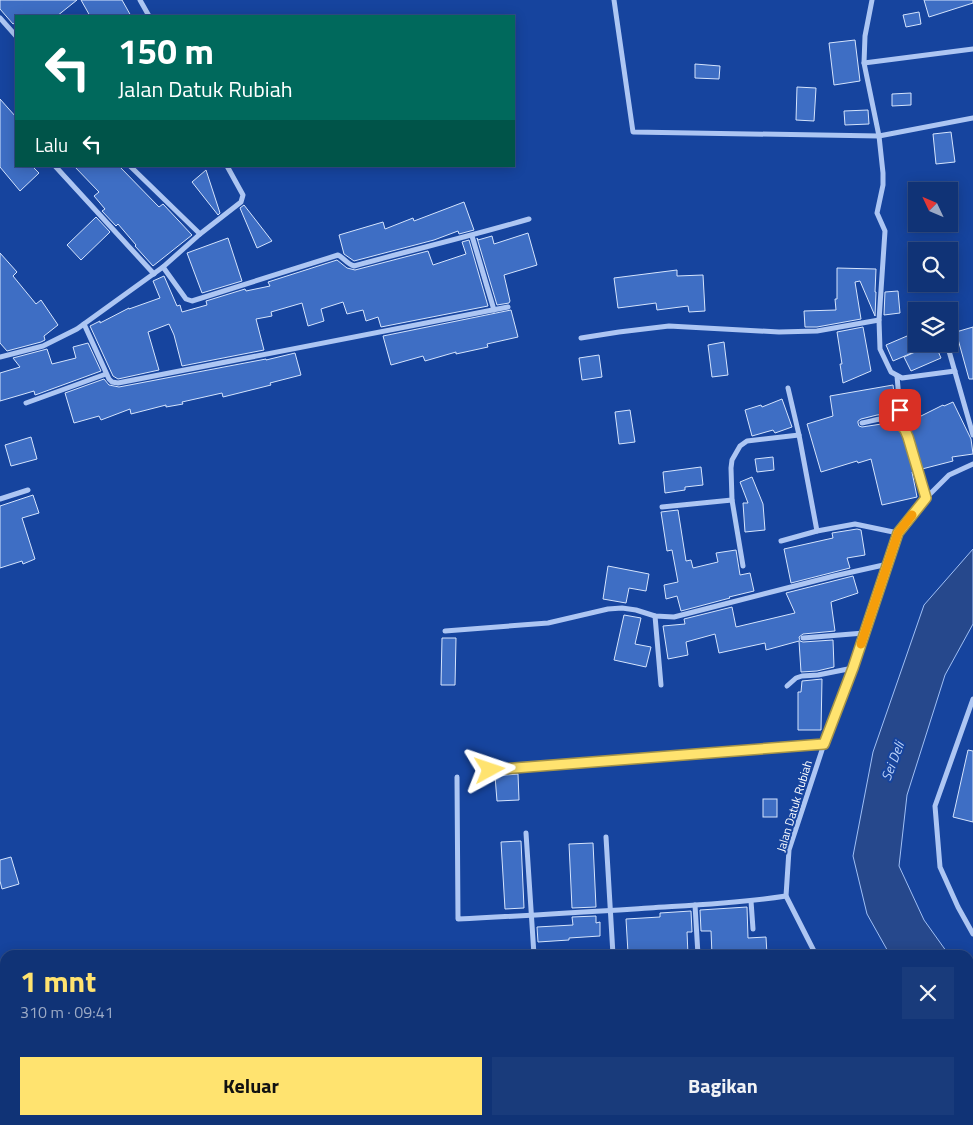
<!DOCTYPE html>
<html lang="id">
<meta charset="utf-8">
<style>
:root{--surface:#103376;--page:#193b7b;--text:#f1f3f6;--muted:#9caac5;--line:#304e88;--accent:#ffe36f}
body{margin:0;font-family:"Titillium Web",sans-serif;background:var(--page);color:var(--text);height:100vh;display:flex;flex-direction:column;font-size:19px;white-space:nowrap}
*{box-sizing:border-box;margin:0}
p{font-size:16px;color:var(--muted)}
.icon{flex:none;width:28px;height:28px;fill:none;stroke:currentColor;stroke-width:2;stroke-linecap:round;stroke-linejoin:round}
.map{position:relative;flex:1;overflow:hidden}
.drawer{position:absolute;left:0px;top:950px;width:974px;height:175px;display:flex;flex-direction:column;background:var(--surface);border-radius:15px 15px 0 0;box-shadow:0 2px 12px #0003,0 0 0 1px var(--line)}
.drawer>*{flex:none}
.hud{position:absolute;left:15px;top:15px;width:500px;height:152px;border-radius:0px;box-shadow:0 2px 12px #0003,0 0 0 1px var(--line);background:#00695c;color:#fff;overflow:hidden}
.needle{width:32px;rotate:314deg}
.fabs{position:absolute;left:908px;top:182px;display:grid;gap:10px}
.fabs a{display:grid;place-items:center;width:50px;height:50px;border-radius:0px;background:var(--surface);box-shadow:0 2px 12px #0003,0 0 0 1px var(--line);font-size:25px}
.pin{position:absolute;display:grid;place-items:center;width:42px;height:42px;color:#fff;margin:-21px;border-radius:10px;box-shadow:0 2px 8px #0006}
.me{position:absolute;width:55px;margin:-28px;rotate:85deg;stroke-linejoin:round;filter:drop-shadow(0 0 4px #0008)}
.turn{display:flex;align-items:center;gap:18px;height:105px;padding:0 20px;font-size:22px}
.turn .icon{width:65px;height:65px;stroke-width:2.5}
.turn b{display:block;font-size:35px;line-height:42px}
.then{display:flex;align-items:center;height:48px;padding:0 20px;background:#0003;gap:10px;font-size:19px}
.round{display:grid;place-items:center;flex:none;width:52px;height:52px;border-radius:0px;background:var(--page)}
.summary{display:flex;align-items:center;justify-content:space-between;height:85px;padding:0 20px}
h1{font-size:30px;font-weight:700;line-height:38px;color:var(--accent)}
.cta{display:flex;gap:10px;margin-top:auto;padding:10px 20px}
.cta a{flex:1;height:58px;border-radius:0px;background:var(--accent);color:#111;font-size:20px;font-weight:700;line-height:58px;text-align:center}
.cta a+a{background:var(--page);color:var(--text)}
.map>svg:first-child{display:block}
</style>
<div class="map">
<svg width="973" height="1125" viewBox="0 0 973 1125">
<rect width="100%" height="100%" fill="#16449e"/>
<g fill="#26488c" stroke="#a0c0f6">
<path d="M 973,549 L 973,624 L 945,675 L 907,795 L 899,866 L 924,920 L 949,955 L 890,955 L 867,914 L 853,856 L 873,752 L 924,605 Z"/>
<path d="M 969,984 L 973,990 L 973,1076 L 969,1069 Z"/>
</g>
<g fill="#3e6ec4" stroke="#d5e4fd">
<path d="M 0,0 L 77,0 L 57,16 L 16,16 L 16,22 L 13,24 L 0,9 Z"/>
<path d="M 81,0 L 122,0 L 131,16 L 90,16 Z"/>
<path d="M 924,0 L 973,0 L 973,3 L 929,17 Z"/>
<path d="M 919,12 L 921,24 L 906,27 L 903,15 Z"/>
<path d="M 855,40 L 860,81 L 834,85 L 829,43 Z"/>
<path d="M 695,64 L 720,66 L 719,79 L 695,78 Z"/>
<path d="M 797,87 L 816,88 L 814,121 L 796,120 Z"/>
<path d="M 911,93 L 911,105 L 892,106 L 892,94 Z"/>
<path d="M 0,99 L 16,117 L 16,166 L 32,166 L 39,173 L 20,191 L 0,167 Z"/>
<path d="M 868,110 L 869,124 L 845,125 L 844,111 Z"/>
<path d="M 951,132 L 955,162 L 936,164 L 933,134 Z"/>
<path d="M 74,166 L 119,166 L 159,207 L 163,204 L 192,235 L 153,266 L 135,246 L 136,245 L 118,224 L 116,226 L 102,211 L 105,209 L 94,196 L 99,192 Z"/>
<path d="M 206,170 L 220,213 L 218,215 L 192,182 Z"/>
<path d="M 464,202 L 474,230 L 459,234 L 458,231 L 434,240 L 354,261 L 344,254 L 339,235 L 383,222 L 385,229 L 413,218 L 414,221 Z"/>
<path d="M 244,205 L 272,241 L 257,248 L 240,208 Z"/>
<path d="M 96,217 L 110,232 L 81,260 L 67,245 Z"/>
<path d="M 528,233 L 537,265 L 504,275 L 510,301 L 509,303 L 497,305 L 477,238 L 478,240 L 492,236 L 494,244 Z"/>
<path d="M 228,238 L 242,281 L 202,293 L 187,253 Z"/>
<path d="M 469,240 L 488,306 L 381,327 L 378,317 L 366,321 L 363,310 L 347,314 L 343,302 L 321,309 L 324,321 L 308,326 L 302,303 L 271,312 L 272,316 L 256,319 L 264,350 L 182,366 L 174,335 L 169,324 L 148,332 L 159,370 L 118,379 L 113,376 L 90,326 L 100,321 L 100,323 L 129,308 L 129,309 L 160,298 L 153,281 L 164,276 L 177,306 L 180,305 L 182,312 L 207,305 L 206,301 L 245,289 L 246,291 L 270,286 L 268,282 L 337,260 L 347,268 L 355,270 L 428,251 L 433,265 L 466,254 L 462,242 Z"/>
<path d="M 0,253 L 17,272 L 13,276 L 36,304 L 41,300 L 58,325 L 44,336 L 45,340 L 41,342 L 7,351 L 0,343 Z"/>
<path d="M 837,268 L 876,269 L 875,292 L 876,292 L 875,316 L 860,281 L 855,282 L 861,319 L 817,327 L 805,327 L 804,311 L 836,310 L 835,299 L 837,299 Z"/>
<path d="M 677,270 L 677,276 L 703,275 L 705,311 L 689,312 L 688,306 L 657,310 L 656,303 L 618,308 L 614,278 Z"/>
<path d="M 898,291 L 900,313 L 884,315 L 885,292 Z"/>
<path d="M 511,310 L 518,337 L 487,344 L 488,347 L 456,354 L 456,352 L 425,361 L 423,356 L 391,365 L 383,336 Z"/>
<path d="M 863,327 L 871,371 L 843,383 L 840,364 L 842,364 L 837,332 Z"/>
<path d="M 973,327 L 973,379 L 969,379 L 956,332 Z"/>
<path d="M 907,336 L 914,352 L 893,361 L 886,345 Z"/>
<path d="M 724,342 L 728,375 L 712,377 L 708,345 Z"/>
<path d="M 88,343 L 101,371 L 38,394 L 35,395 L 34,391 L 0,401 L 0,373 L 20,367 L 13,358 L 47,349 L 52,364 L 76,358 L 73,347 Z"/>
<path d="M 933,344 L 935,344 L 941,358 L 911,371 L 904,357 Z"/>
<path d="M 295,353 L 301,375 L 270,383 L 271,385 L 223,397 L 222,393 L 182,402 L 183,404 L 166,407 L 166,405 L 131,414 L 130,409 L 101,420 L 99,416 L 74,423 L 65,393 L 104,379 L 109,385 L 119,387 L 266,359 L 266,360 Z"/>
<path d="M 599,355 L 602,377 L 582,380 L 579,358 Z"/>
<path d="M 893,385 L 896,410 L 894,415 L 889,414 L 877,415 L 861,419 L 858,421 L 858,423 L 859,426 L 862,427 L 888,423 L 896,426 L 900,431 L 904,439 L 914,472 L 912,472 L 917,497 L 882,505 L 871,459 L 858,463 L 857,461 L 821,472 L 807,424 L 833,416 L 830,396 Z"/>
<path d="M 782,399 L 792,427 L 775,433 L 773,430 L 752,436 L 745,410 L 761,405 L 762,407 Z"/>
<path d="M 953,402 L 971,439 L 973,454 L 952,457 L 953,461 L 922,469 L 912,436 L 905,424 L 943,405 L 944,406 Z"/>
<path d="M 630,410 L 635,442 L 619,444 L 615,412 Z"/>
<path d="M 31,437 L 37,459 L 11,466 L 5,445 Z"/>
<path d="M 773,457 L 774,470 L 757,472 L 755,459 Z"/>
<path d="M 701,467 L 703,485 L 685,487 L 685,490 L 665,493 L 663,472 Z"/>
<path d="M 752,477 L 763,504 L 765,530 L 745,532 L 743,503 L 748,503 L 740,482 Z"/>
<path d="M 33,495 L 39,513 L 22,518 L 35,559 L 23,564 L 22,561 L 0,568 L 0,506 Z"/>
<path d="M 678,510 L 686,561 L 691,560 L 693,568 L 718,562 L 716,553 L 736,550 L 740,575 L 750,573 L 754,591 L 729,597 L 730,598 L 681,611 L 677,596 L 666,599 L 664,585 L 678,582 L 672,550 L 667,551 L 661,512 Z"/>
<path d="M 857,529 L 861,530 L 865,555 L 847,558 L 850,568 L 791,583 L 784,549 L 833,538 L 832,533 Z"/>
<path d="M 608,566 L 649,574 L 646,591 L 629,588 L 626,603 L 603,599 Z"/>
<path d="M 853,576 L 858,593 L 831,602 L 835,631 L 803,634 L 799,637 L 800,641 L 803,642 L 833,640 L 834,667 L 817,671 L 801,672 L 799,641 L 766,650 L 765,643 L 719,653 L 715,634 L 686,642 L 688,655 L 668,659 L 663,626 L 685,624 L 684,619 L 732,607 L 736,627 L 795,613 L 786,593 Z"/>
<path d="M 624,615 L 641,618 L 635,644 L 651,647 L 646,667 L 614,660 Z"/>
<path d="M 442,638 L 456,638 L 455,685 L 441,685 Z"/>
<path d="M 822,679 L 821,730 L 798,730 L 798,692 L 801,692 L 802,681 Z"/>
<path d="M 968,750 L 973,751 L 973,822 L 953,817 Z"/>
<path d="M 518,774 L 519,800 L 497,801 L 495,776 Z"/>
<rect x="763" y="799" width="14" height="18"/>
<path d="M 521,841 L 524,908 L 505,909 L 501,842 Z"/>
<path d="M 593,843 L 596,907 L 572,908 L 569,844 Z"/>
<path d="M 11,857 L 19,884 L 2,889 L 0,881 L 0,860 Z"/>
<path d="M 747,907 L 748,938 L 766,937 L 767,955 L 712,955 L 711,931 L 701,931 L 700,910 Z"/>
<path d="M 691,911 L 692,932 L 687,932 L 688,955 L 664,955 L 663,951 L 628,953 L 626,919 L 660,917 L 660,913 Z"/>
<path d="M 596,916 L 596,923 L 600,922 L 600,936 L 569,938 L 569,940 L 538,942 L 537,927 L 573,925 L 572,917 Z"/>
</g>
<g fill="none" stroke-linecap="round" stroke-linejoin="round">
<path stroke="#adc6f3" stroke-width="4" d="M 490,770 L 824,744"/>
<g stroke="#adc6f3" stroke-width="5">
<path d="M 140,0 L 149,16"/>
<path d="M 614,0 L 633,132 L 879,136 L 973,118"/>
<path d="M 872,0 L 865,36 L 864,63 L 879,136 L 883,173 L 883,185 L 877,213 L 885,231 L 879,320 L 880,349 L 891,372 L 902,378 L 955,371"/>
<path d="M 0,18 L 16,36"/>
<path d="M 864,63 L 973,49"/>
<path d="M 55,166 L 154,274"/>
<path d="M 130,166 L 200,234"/>
<path d="M 472,236 L 494,310"/>
<path d="M 163,267 L 186,299 L 192,301 L 338,255 C 344,258 347,264 354,266 C 412,250 471,236 529,219"/>
<path d="M 937,305 L 939,311"/>
<path d="M 84,324 L 109,379 L 112,382 L 118,383 L 508,307"/>
<path d="M 581,338 L 619,332 L 669,326 L 779,332 L 817,331 L 879,320"/>
<path d="M 947,344 L 973,435"/>
<path d="M 0,357 L 43,346 L 77,329 L 163,267 L 200,234 L 241,202 L 243,195 L 227,166"/>
<path d="M 788,388 L 799,435 L 817,531"/>
<path d="M 26,403 L 106,374"/>
<path d="M 897,420 L 900,410 L 897,376"/>
<path d="M 862,423 C 886,418 895,411 908,437 L 926,498"/>
<path d="M 0,499 L 28,490"/>
<path d="M 662,507 L 732,500"/>
<path d="M 781,541 L 817,531 L 855,524 L 898,533"/>
<path d="M 743,566 L 732,500 L 731,468 L 732,460 L 740,446 L 747,441 L 799,435"/>
<path d="M 655,616 L 661,685"/>
<path d="M 445,631 L 548,623 L 608,609 L 622,608 L 636,610 L 655,616 L 674,617 L 834,576 L 888,564"/>
<path d="M 803,638 L 864,633"/>
<path d="M 787,686 L 796,678 L 802,676 L 818,675 L 853,668"/>
<path d="M 973,699 L 935,806 L 940,867 L 958,907 L 973,934"/>
<path d="M 457,777 L 458,919 C 522,916 585,912 649,908 C 695,905 741,903 786,896"/>
<path d="M 526,833 L 534,955"/>
<path d="M 606,837 L 613,955"/>
<path d="M 751,901 L 753,929"/>
<path d="M 695,905 L 698,955"/>
<path d="M 816,955 L 786,896 L 789,850 L 824,744 L 853,668 L 898,533 L 926,498 L 949,475 L 973,464"/>
<path d="M 866,1120 L 867,1125"/>
<path d="M 910,1120 L 913,1125"/>
</g>
</g>
<g fill="none" stroke-linecap="round" stroke-linejoin="round">
<defs>
<path id="route" d="M 490,770 L 824,744 L 853,668 L 898,533 L 926,498 L 908,437 L 905,430 L 897,420 L 900,410"/>
</defs>
<use href="#route" stroke="#a69448" stroke-width="12"/>
<use href="#route" stroke="#ffe36f" stroke-width="9"/>
<path stroke="#f59e0b" stroke-width="9" d="M 861,644 L 898,533 L 912,515"/>
</g>
<g text-anchor="middle" dominant-baseline="central" stroke-width="4" stroke-linejoin="round" paint-order="stroke">
<g font-size="12" fill="#fff" stroke="#16449e">
<text transform="translate(794 806) rotate(-73)">Jalan Datuk Rubiah</text>
</g>
<g font-size="14" font-style="italic" fill="#bad1f9" stroke="#16449e">
<text transform="translate(892 761) rotate(-69)">Sei Deli</text>
</g>
</g>
</svg>
<div class="fabs">
<a><svg class="needle" viewBox="-14 -14 28 28"><path d="M0-13l5 13h-10z" fill="#e53935"/><path d="M0 13l5-13h-10z" fill="#9caac5"/></svg></a>
<a><svg class="icon" aria-label="search" viewBox="0 0 24 24"><circle cx="10" cy="10" r="6"/><path d="M15 15l6 6"/></svg></a>
<a><svg class="icon" aria-label="layers" viewBox="0 0 24 24"><path d="M12 4l9 5-9 5-9-5zM3 14l9 5 9-5"/></svg></a>
</div>
<div class="pin" style="left:900px;top:410px;background:#d93025"><svg class="icon" aria-label="arrive" viewBox="0 0 24 24"><path d="M6 21V4h12l-3 4 3 4H6"/></svg></div>
<svg class="me" style="left:490px;top:770px" viewBox="-20 -20 40 40"><path d="M0-17L14 15 0 8-14 15z" fill="#ffe36f" stroke="#fff" stroke-width="4"/></svg>
<div class="hud">
<div class="turn"><svg class="icon" aria-label="left" viewBox="0 0 24 24"><path d="M17 20v-9H6M10 6l-5 5 5 5"/></svg><div><b>150 m</b>Jalan Datuk Rubiah</div></div>
<div class="then">Lalu<svg class="icon" aria-label="left" viewBox="0 0 24 24"><path d="M17 20v-9H6M10 6l-5 5 5 5"/></svg></div>
</div>
<section class="drawer">
<div class="summary"><div><h1>1 mnt</h1><p>310 m · 09:41</p></div><a class="round"><svg class="icon" aria-label="close" viewBox="0 0 24 24"><path d="M6 6l12 12M18 6L6 18"/></svg></a></div>
<div class="cta"><a>Keluar</a><a>Bagikan</a></div>
</section>
</div>
